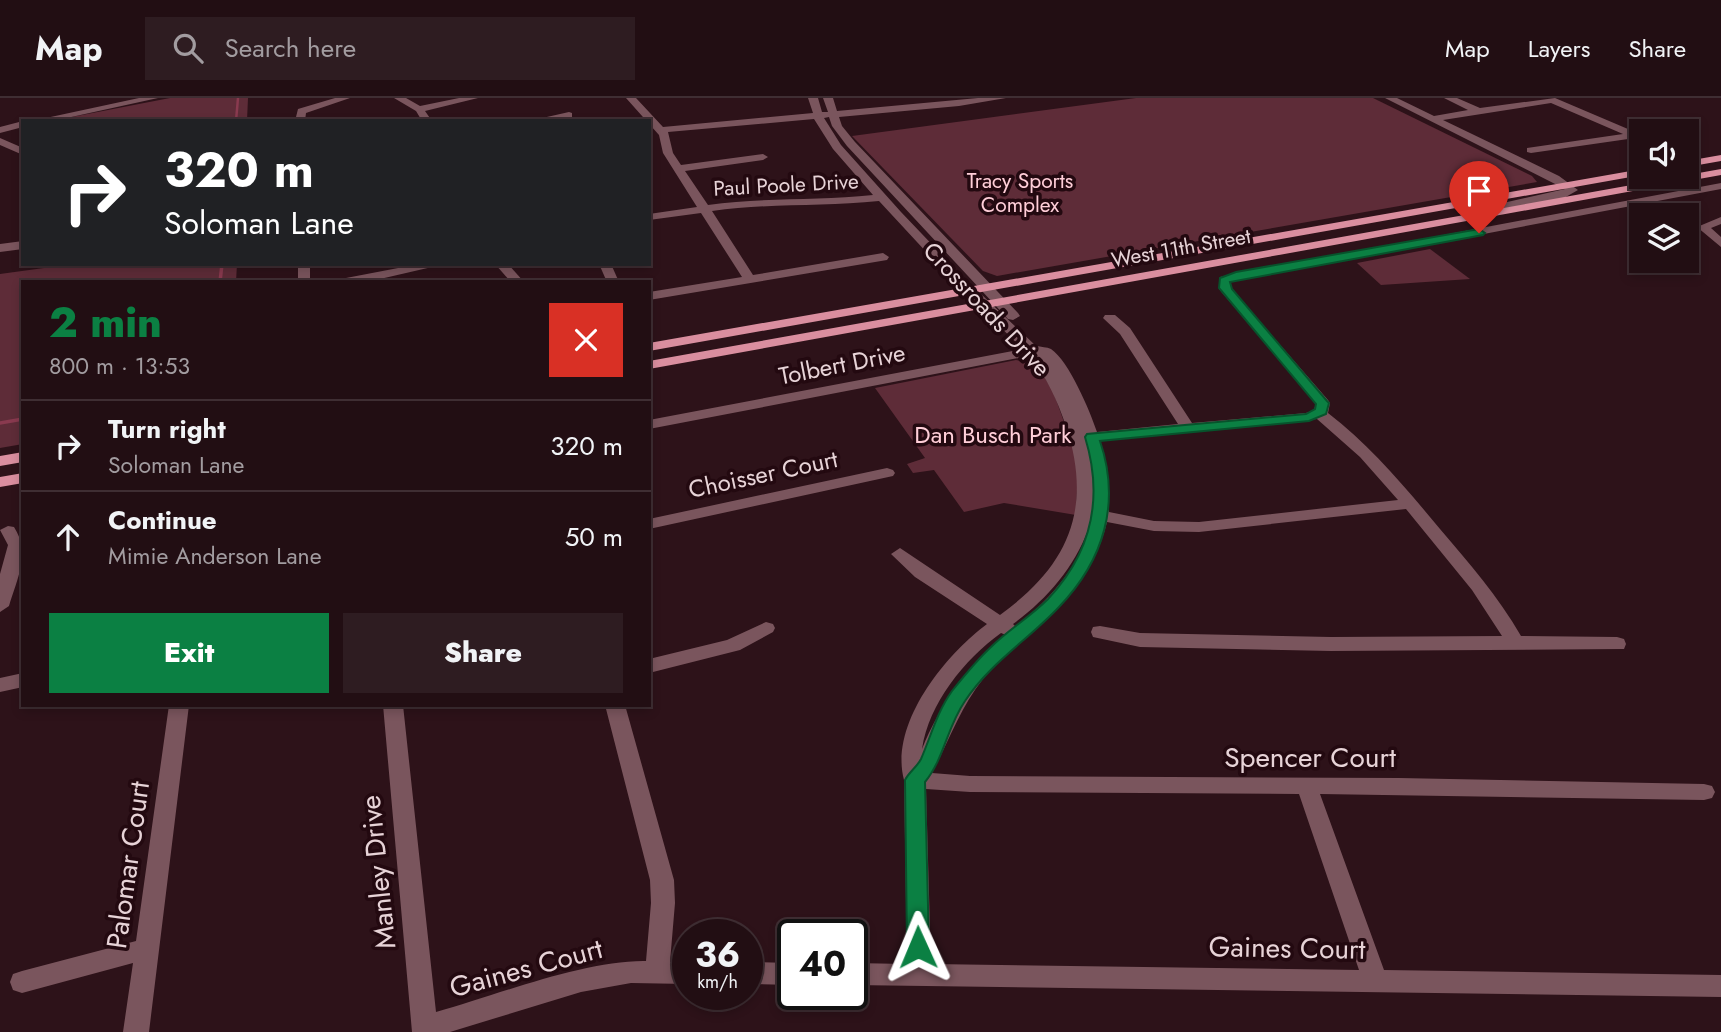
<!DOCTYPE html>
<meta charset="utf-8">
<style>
:root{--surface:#220e13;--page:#2e1c21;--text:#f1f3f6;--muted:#a29ca0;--line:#3f2e33;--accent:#0b8043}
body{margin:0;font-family:Jost,sans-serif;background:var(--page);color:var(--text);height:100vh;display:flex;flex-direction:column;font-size:26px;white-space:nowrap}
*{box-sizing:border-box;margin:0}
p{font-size:23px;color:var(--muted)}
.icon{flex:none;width:38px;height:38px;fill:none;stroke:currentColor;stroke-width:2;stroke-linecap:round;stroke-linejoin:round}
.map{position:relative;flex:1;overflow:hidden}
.details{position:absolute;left:21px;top:182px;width:630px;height:427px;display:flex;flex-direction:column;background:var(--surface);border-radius:0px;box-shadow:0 4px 10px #0003,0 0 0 2px var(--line)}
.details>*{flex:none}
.guide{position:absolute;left:21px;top:21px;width:630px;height:147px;border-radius:0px;box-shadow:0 4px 10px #0003,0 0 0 2px var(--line);background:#202124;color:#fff;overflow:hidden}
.buttons{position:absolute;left:1629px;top:21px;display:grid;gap:14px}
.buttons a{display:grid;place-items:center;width:70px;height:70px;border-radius:0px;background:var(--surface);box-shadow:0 4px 10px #0003,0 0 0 2px var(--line);font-size:35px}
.speed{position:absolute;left:672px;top:821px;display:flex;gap:14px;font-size:35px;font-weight:700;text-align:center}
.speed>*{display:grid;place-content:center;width:91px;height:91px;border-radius:50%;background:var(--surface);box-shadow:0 4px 10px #0003,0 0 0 2px var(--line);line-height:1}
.speed small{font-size:18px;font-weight:400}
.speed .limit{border:4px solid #111;border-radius:10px;background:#fff;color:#111}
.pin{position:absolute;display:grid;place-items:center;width:60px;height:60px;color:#fff;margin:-72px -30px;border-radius:50% 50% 50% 0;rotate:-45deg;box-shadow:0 0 7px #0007}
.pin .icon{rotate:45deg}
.me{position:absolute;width:77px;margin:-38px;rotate:359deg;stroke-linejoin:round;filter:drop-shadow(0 0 5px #0008)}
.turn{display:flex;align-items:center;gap:24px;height:147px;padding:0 28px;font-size:32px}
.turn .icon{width:91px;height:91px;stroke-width:2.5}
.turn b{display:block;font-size:49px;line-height:60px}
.round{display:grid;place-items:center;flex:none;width:74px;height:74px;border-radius:0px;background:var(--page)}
.summary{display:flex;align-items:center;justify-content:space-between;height:119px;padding:0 28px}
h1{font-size:42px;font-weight:800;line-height:52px;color:var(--accent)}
.button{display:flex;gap:14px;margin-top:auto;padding:14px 28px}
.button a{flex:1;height:80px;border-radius:0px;background:var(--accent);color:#fff;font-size:28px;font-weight:800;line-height:80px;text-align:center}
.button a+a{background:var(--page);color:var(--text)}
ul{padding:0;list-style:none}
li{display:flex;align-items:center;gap:21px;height:91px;padding:0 28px;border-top:2px solid var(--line)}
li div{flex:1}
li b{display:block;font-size:26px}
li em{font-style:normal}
header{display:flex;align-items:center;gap:42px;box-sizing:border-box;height:98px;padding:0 35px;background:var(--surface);border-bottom:2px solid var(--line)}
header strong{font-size:33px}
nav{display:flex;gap:38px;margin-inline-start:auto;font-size:24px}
.search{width:490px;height:63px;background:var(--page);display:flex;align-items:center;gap:18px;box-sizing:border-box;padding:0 24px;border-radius:0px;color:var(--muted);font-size:26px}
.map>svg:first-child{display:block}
</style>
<header>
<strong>Map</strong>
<div class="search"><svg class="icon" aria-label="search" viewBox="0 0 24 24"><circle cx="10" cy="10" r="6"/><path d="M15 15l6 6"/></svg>Search here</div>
<nav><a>Map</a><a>Layers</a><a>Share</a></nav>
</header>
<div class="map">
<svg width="1721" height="934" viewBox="0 0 1721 934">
<rect width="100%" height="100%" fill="#2d1219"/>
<g fill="#5e2c38">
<path d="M 170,0 L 248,0 L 247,23 L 227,23 L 226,20 L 202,23 L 51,23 Z"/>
<path d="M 1136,0 L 1373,0 L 1532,78 L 1537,84 L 997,178 L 983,173 L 852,38 Z"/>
<path d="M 1430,151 L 1470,181 L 1381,187 L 1357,165 Z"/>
<path d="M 73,166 L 237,166 L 236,184 L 23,184 L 23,346 L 0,350 L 0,176 Z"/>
<path d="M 1016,262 L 1036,266 L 1053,293 L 1075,355 L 1078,366 L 1076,417 L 1004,405 L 964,414 L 934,372 L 913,375 L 907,366 L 925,360 L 875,290 Z"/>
</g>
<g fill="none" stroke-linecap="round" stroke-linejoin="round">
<path stroke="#893a4f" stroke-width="2.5" d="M 236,23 L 238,0"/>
<g stroke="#893a4f" stroke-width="3.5">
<path d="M 220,184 L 222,166"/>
<path d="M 0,325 L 23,321"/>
</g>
<g fill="#7a555d" fill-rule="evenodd">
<path d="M 139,0 L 158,0 L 53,23 L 32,23 Z"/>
<path d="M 335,0 L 350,0 L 306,15 L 305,23 L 295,23 L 298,11 Z"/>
<path d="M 394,0 L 406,0 L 420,8 L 459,0 L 478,0 L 425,13 L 432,23 L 422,23 L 416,13 Z"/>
<path d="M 626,0 L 636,0 L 663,29 L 813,15 L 808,0 L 818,0 L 822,14 L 828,14 L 823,0 L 833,0 L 837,13 L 978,0 L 1006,0 L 959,8 L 839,19 L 842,28 L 855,44 L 1018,215 L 1020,218 L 1013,222 L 1008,221 L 847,48 L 832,28 L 829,19 L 824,20 L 841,47 L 901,114 L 963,179 L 1036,248 C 1041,249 1047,249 1051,251 C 1069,263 1090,313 1097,334 L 1178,326 L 1120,236 L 1103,220 L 1105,217 L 1115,217 L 1130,230 L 1192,325 L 1306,315 L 1314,312 L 1316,305 L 1219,191 L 1220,179 L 1721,85 L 1721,91 L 1230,184 L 1229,188 L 1328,302 L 1330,305 L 1328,315 C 1371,348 1405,389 1440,431 C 1469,465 1498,498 1521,538 L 1617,539 L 1624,541 L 1626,546 L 1624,551 L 1331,553 L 1140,549 L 1093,539 L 1091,534 L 1093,529 L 1100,528 L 1140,535 L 1331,539 L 1502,538 L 1472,492 L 1406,411 L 1199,434 L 1154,433 L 1107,424 C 1088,503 1029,525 983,581 C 960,610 949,643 932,675 L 970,678 L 1399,680 L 1704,686 L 1712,688 L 1715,694 L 1712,700 L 1704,702 L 1320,696 L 1384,872 L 1721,877 L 1721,899 L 852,887 L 852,865 L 907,866 L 904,682 C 889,626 945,557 987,526 L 915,479 L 891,456 L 900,450 L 1000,517 C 1069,467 1093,411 1066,328 C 1057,302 1047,279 1029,258 L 649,331 L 649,322 L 1023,251 L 955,185 L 879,103 C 823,109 767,105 712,113 L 753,177 L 883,155 L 889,159 L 887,162 L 649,202 L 649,194 L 742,179 L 701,115 L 649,122 L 649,116 L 697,109 L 663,55 L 659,37 ZM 814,21 L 833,51 L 873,97 C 818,103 763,99 708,107 L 685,73 L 763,62 L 768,59 L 763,56 L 681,67 L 673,55 L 668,34 ZM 1317,321 L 1360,359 L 1398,402 L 1199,424 L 1154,423 L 1109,414 L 1107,374 L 1100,343 ZM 1088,432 C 1078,472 1047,503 1016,529 L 1013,526 C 1046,502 1074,470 1088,432 ZM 1001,535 L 1006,537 C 969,568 940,606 922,651 C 929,605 964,562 1001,535 ZM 926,691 L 970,694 L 1299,696 L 1359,872 L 931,866 Z"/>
<path d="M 1385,0 L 1397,0 L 1434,18 L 1468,12 L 1444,0 L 1457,0 L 1480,10 L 1555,0 L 1635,34 L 1642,33 L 1643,33 L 1642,39 L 1531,55 L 1527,54 L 1527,50 L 1623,36 L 1551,5 L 1443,22 L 1559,78 L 1578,92 L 1564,100 L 1491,113 L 1463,123 L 1457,120 L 1472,112 L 1565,91 Z"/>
<path d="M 569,14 L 572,15 L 572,19 L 529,23 Z"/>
<path d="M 23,23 L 23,29 L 0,35 L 0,29 Z"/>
<path d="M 1673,28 L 1678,31 L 1676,33 L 1651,33 Z"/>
<path d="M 0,40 L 23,50 L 23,57 L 0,47 Z"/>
<path d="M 1721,119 L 1721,126 L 1711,130 L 1721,139 L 1721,149 L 1697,129 Z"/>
<path d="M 23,143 L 23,151 L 0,154 L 0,146 Z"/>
<rect x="298" y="166" width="12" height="18"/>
<path d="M 419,166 L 445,166 L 367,184 L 340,184 L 346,180 Z"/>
<path d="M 495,166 L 508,166 L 524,184 L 511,184 Z"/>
<path d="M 599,166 L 611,166 L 619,184 L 607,184 Z"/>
<path d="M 887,370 L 893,372 L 895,375 L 893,378 L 649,431 L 649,421 Z"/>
<path d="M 8,428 L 14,429 C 31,455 17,481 9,508 L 0,514 L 0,476 L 8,447 L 0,432 Z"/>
<path d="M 766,524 L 773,526 L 775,530 L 773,534 L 740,552 L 649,575 L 649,561 L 727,542 Z"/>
<path d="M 23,575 L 23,589 L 0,594 L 0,580 Z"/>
<path d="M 169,607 L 189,607 L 149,934 L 123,934 L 133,865 L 22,895 L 13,892 L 10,884 L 13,876 L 22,873 L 136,843 Z"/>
<path d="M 383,607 L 403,607 L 436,914 C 497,897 584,862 646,863 L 651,805 L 650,782 L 605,607 L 625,607 L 674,782 L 675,805 L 670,864 L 688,864 L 688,886 L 631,885 L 581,894 L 450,934 L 412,934 Z"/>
<path d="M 747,864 L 793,865 L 793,887 L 747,886 Z"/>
</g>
<g fill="#da8e9f" fill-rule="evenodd">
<path d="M 1721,57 L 1721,63 L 1687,69 L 1687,63 Z"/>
<path d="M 1642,71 L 1642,77 L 649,253 L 649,245 Z"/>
<path d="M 1721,71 L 1721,77 L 649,271 L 649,263 Z"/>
<path d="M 23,354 L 23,364 L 0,368 L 0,358 Z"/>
<path d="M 23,375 L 23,385 L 0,389 L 0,379 Z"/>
</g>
</g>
<path fill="#0b8043" stroke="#07532c" stroke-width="2" d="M 1479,131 L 1485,135 L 1483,137 L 1230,184 L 1232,191 L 1327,303 L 1329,305 L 1326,316 L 1309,323 L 1100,343 C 1121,405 1104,462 1059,509 C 1028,542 990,565 965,603 C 947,629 944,661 925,684 L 929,849 L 926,856 L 918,859 L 911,856 L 907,849 L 905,682 C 909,674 917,669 921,661 C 931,638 937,614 952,593 C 964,578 977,562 991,549 C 1008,532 1030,519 1048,501 C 1092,454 1104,401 1085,339 L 1087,336 L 1306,316 L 1315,311 L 1316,306 L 1219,190 L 1220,180 L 1236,174 Z"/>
<g text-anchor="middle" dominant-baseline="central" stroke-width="7" stroke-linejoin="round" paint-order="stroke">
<g font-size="21" fill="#ffced8" stroke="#230910">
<text x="1020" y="83">Tracy Sports<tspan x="1020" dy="24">Complex</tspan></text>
</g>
<g font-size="21" fill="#e7d3d7" stroke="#230910">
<text transform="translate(786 87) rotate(-3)">Paul Poole Drive</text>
<text transform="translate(1181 150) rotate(-10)">West 11th Street</text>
</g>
<g font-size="24" fill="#e7d3d7" stroke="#230910">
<text transform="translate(987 211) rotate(47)">Crossroads Drive</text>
<text transform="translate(842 266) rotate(-11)">Tolbert Drive</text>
<text transform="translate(763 376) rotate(-12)">Choisser Court</text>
</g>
<g font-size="24" fill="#ffced8" stroke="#230910">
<text x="993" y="336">Dan Busch Park</text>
</g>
<g font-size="28" fill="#e7d3d7" stroke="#230910">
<text x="1310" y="659">Spencer Court</text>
<text transform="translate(128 767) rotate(-82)">Palomar Court</text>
<text transform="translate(378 774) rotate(-96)">Manley Drive</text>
<text transform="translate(1287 850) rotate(1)">Gaines Court</text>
<text transform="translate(526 870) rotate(-15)">Gaines Court</text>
</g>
</g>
</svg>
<div class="buttons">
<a><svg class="icon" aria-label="sound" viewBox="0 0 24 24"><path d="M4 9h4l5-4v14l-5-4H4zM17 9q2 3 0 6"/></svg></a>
<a><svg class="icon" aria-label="layers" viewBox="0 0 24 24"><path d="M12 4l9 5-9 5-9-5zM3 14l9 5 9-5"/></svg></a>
</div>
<div class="speed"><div>36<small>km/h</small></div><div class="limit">40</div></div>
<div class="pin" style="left:1479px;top:135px;background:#d93025"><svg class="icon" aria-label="arrive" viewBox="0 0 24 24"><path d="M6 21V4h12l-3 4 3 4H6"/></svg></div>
<svg class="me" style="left:918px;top:849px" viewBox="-20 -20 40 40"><path d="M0-17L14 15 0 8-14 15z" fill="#0b8043" stroke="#fff" stroke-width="4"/></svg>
<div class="guide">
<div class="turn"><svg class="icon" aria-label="right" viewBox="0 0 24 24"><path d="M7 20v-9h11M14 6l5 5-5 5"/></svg><div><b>320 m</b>Soloman Lane</div></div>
</div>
<section class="details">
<div class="summary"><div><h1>2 min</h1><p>800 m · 13:53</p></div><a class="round" style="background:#d93025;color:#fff"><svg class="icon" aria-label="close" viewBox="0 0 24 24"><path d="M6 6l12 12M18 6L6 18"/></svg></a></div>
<ul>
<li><svg class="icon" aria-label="right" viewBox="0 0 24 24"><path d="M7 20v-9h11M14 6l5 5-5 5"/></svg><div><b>Turn right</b><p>Soloman Lane</p></div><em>320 m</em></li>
<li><svg class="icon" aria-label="ahead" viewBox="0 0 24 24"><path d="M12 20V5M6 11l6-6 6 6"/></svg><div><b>Continue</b><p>Mimie Anderson Lane</p></div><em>50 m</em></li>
</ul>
<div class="button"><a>Exit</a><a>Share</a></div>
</section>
</div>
